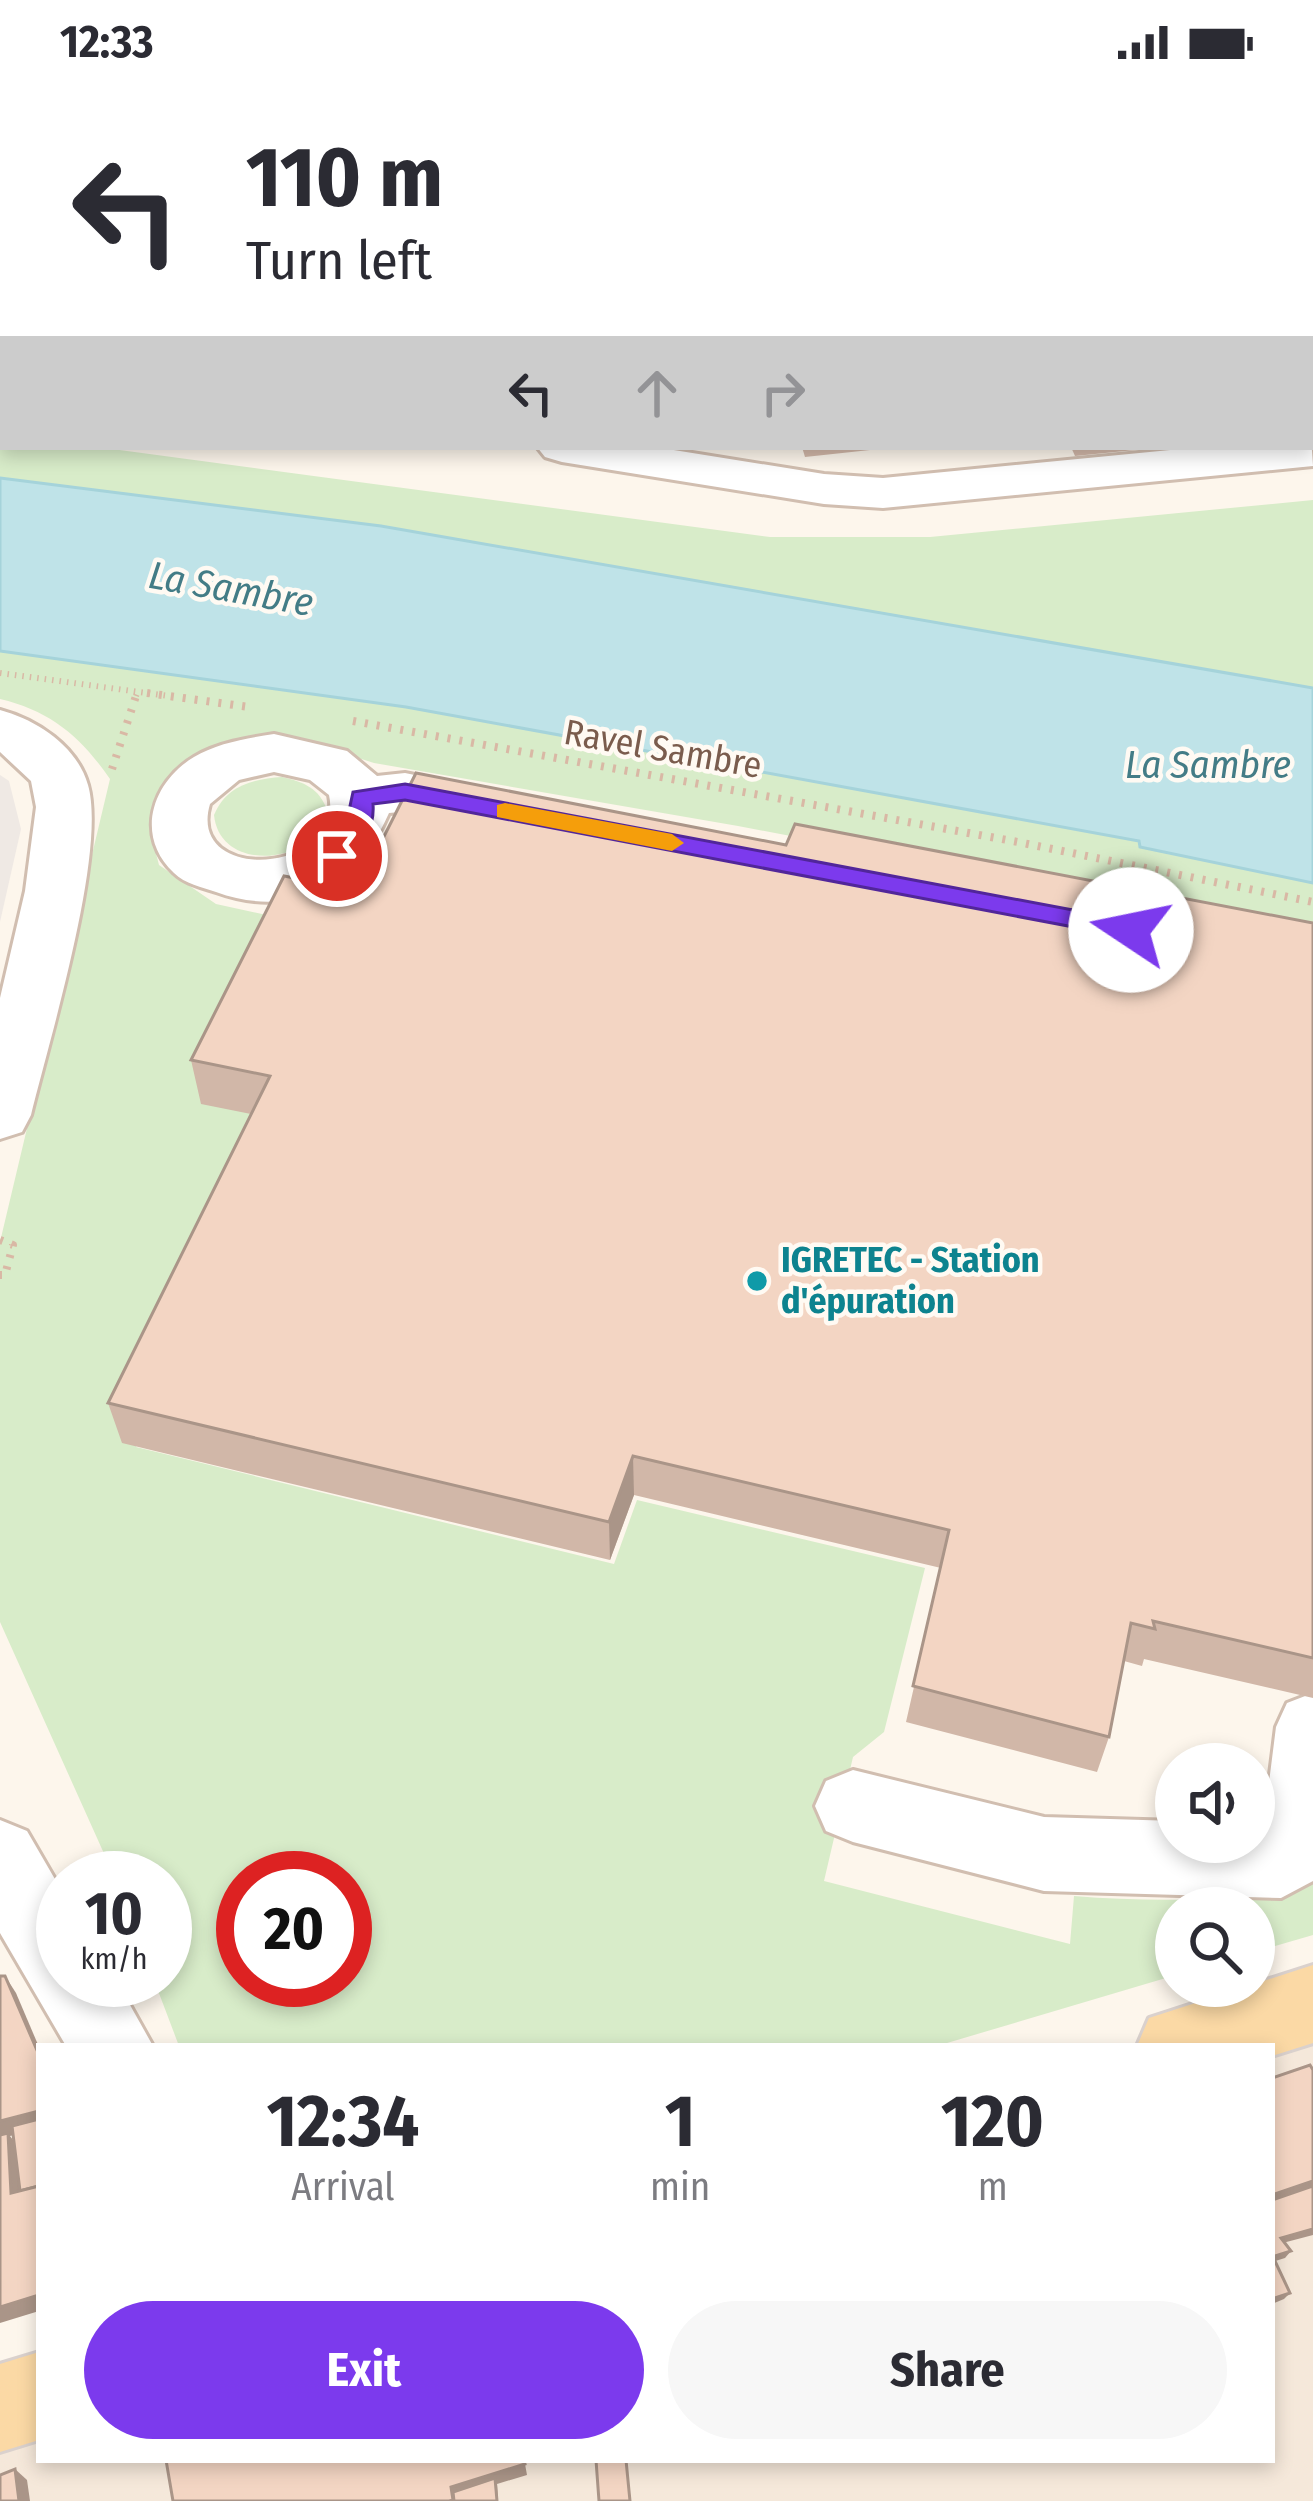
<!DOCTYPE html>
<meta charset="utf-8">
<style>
:root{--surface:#fff;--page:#f7f7f7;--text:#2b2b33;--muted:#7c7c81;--accent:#7c3aed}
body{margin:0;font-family:"Fira Sans Condensed",sans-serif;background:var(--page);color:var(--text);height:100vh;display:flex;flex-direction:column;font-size:45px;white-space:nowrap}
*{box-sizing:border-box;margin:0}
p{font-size:39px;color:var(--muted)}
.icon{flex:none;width:66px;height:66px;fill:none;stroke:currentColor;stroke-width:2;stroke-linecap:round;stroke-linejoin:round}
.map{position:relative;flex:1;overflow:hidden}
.side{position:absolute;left:36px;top:1959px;width:1239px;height:420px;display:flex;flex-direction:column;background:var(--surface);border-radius:0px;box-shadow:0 6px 18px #0003}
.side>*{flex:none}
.top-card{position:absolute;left:0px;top:0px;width:1314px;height:366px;box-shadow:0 6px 18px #0003;background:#fff;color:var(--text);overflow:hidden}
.tools{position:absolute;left:1155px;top:1659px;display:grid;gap:24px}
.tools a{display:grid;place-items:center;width:120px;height:120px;border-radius:50%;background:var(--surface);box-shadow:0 6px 18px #0003;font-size:60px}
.speed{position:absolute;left:36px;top:1767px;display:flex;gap:24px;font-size:60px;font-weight:700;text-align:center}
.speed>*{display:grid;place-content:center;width:156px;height:156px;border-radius:50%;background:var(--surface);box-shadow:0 6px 18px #0003;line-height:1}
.speed small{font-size:30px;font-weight:400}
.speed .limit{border:18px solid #d22;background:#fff;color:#111}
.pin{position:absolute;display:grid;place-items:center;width:102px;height:102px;color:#fff;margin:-51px;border:6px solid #fff;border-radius:50%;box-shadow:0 3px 12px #0007}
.me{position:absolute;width:132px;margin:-66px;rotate:281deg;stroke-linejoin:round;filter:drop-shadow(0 0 9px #0008)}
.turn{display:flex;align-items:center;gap:42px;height:252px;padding:0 48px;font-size:54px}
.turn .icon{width:156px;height:156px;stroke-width:2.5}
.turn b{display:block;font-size:84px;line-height:102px}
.lanes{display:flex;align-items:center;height:114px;padding:0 48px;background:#0003;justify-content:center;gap:60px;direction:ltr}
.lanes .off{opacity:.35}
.eta{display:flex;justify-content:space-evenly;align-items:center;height:204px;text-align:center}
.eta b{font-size:72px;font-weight:700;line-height:84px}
.cta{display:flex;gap:24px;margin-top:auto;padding:24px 48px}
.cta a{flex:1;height:138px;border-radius:72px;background:var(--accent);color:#fff;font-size:48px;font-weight:700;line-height:138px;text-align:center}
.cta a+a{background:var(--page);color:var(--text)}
.status{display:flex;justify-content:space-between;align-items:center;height:84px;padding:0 60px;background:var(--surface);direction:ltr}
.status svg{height:33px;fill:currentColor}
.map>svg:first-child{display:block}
</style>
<div class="status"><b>12:33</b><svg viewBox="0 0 49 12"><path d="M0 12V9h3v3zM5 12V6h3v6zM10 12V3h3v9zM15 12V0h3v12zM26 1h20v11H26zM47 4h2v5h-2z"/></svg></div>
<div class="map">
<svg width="1313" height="2417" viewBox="0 0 1313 2417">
<rect width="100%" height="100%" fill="#fdf6ec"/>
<path fill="#f5e8da" d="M 1313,1955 L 1313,2417 L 0,2417 L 0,2360 L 39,2348 L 39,2376 L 1272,2376 L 1272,1967 Z"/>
<path fill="#efe9e4" d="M 0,691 L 9,697 L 21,745 L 0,838 Z"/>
<g fill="#d8ecc9" fill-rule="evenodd">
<path d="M 0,350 L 3,363 L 97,363 L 770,453 L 930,453 L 1313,416 L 1313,604 L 381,442 L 0,394 Z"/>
<path d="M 0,567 L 406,623 L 1140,758 L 1141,764 L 1313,799 L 1313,852 L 738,742 L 374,679 L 302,656 L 275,657 L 158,719 L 151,750 L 159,781 L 216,820 L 308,840 L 293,1038 L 136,1363 L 614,1480 L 637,1416 L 925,1484 L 884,1648 L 853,1673 L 824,1797 L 1070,1860 L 1074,1812 C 1150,1818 1223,1818 1298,1805 L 1313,1783 L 1313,1851 L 1254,1868 L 1254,1824 L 1176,1824 L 1176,1891 L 937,1962 L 179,1962 L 154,1896 L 165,1896 L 165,1794 L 115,1794 L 0,1538 L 0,1158 L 110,695 C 81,653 51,627 0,615 ZM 243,1794 L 345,1794 L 345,1896 L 243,1896 Z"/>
<path d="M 282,693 C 304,698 319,704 327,726 C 320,780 220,792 214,731 C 226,702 252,695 282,693 Z"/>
</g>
<path fill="#bfe3e8" stroke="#a5d3da" stroke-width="3" d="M 0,394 L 381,442 L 1313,604 L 1313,799 L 1140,763 L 1139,757 L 406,623 L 0,567 Z"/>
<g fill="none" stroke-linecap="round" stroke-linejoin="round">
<defs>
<g id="minor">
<path d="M 662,0 L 704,0 L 661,3 Z"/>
<rect x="0" y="274" width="3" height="28"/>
<path d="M 1311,352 L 1313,382 L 883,424 L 824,420 L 562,378 L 545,373 L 537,363 L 655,363 L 824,390 L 883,394 L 1201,363 L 1311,363 Z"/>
<path d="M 0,626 C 37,636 77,662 88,701 C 107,768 49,957 31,1031 L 22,1048 L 0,1055 L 0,914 L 25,807 L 36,723 L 31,697 L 0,668 Z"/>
<path d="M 274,650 L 347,667 L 377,692 L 405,689 L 513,711 L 521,725 L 513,739 C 472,751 431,724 389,729 C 358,801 293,836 216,808 C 202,803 185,800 174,789 C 135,753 151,699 194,673 C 217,659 248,654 274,650 ZM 274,688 L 310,696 L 329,711 C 346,789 186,802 210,720 L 239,696 Z"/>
<path d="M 1313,1609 L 1313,1797 L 1281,1814 L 1044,1807 L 853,1758 L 826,1747 L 815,1722 L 826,1697 L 853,1686 L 1044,1733 L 1176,1737 L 1176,1758 L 1254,1758 L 1254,1740 L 1264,1738 L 1276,1643 L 1287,1619 Z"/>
<path d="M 0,1736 L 27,1747 L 63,1809 L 63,1896 L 116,1896 L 153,1962 L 66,1962 L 0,1849 Z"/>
</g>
<g id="major">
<path d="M 1313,1881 L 1313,1959 L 1272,1972 L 1272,1962 L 1137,1962 L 1149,1934 Z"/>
<path d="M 39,2268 L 39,2356 L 0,2368 L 0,2280 Z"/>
</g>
</defs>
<use href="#minor" stroke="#d1beb0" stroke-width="6"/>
<use href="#major" stroke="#dad1cd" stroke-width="6"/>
<g stroke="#d9b8a5" stroke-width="6" stroke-dasharray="1.5 6" stroke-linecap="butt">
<path d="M 0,589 L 169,612"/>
<path d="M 136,612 L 138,607"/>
</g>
<g stroke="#d9b8a5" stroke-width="8" stroke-dasharray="3 9" stroke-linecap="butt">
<path d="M 147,609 L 249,623"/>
<path d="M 353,637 L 1018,758 L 1313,818"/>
<path d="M 112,685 L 137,609"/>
<path d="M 0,1156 L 13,1161 L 5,1191 L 0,1191"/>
</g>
<use href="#minor" fill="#fff" fill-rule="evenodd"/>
<use href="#major" fill="#fbd9a5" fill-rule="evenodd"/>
</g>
<g fill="#d1b7a8">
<path d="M 0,0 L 655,0 L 654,3 L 3,3 L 3,270 L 0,270 Z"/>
<rect x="1311" y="270" width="2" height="44"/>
<path d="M 802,363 L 870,363 L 870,366 L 805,373 Z"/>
<path d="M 1071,363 L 1136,363 L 1135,366 L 1075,372 Z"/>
<path d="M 786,761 L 1313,839 L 1313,1614 L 1144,1575 L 1142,1582 L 1124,1577 L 1109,1653 L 1097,1688 L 906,1638 L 941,1484 L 634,1411 L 610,1476 L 122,1359 L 108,1319 L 251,1030 L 201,1020 L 191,976 L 336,802 L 366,788 Z"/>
</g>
<g fill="#aa9588">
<path d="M 633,1372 L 634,1411 L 610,1476 L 609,1438 Z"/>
<path d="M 5,1892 L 16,1909 L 39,1963 L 39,1971 Z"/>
<path d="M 39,2027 L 39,2045 L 10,2052 L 19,2064 L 22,2115 L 11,2109 L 0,2055 L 0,2037 Z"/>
<path d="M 1313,2097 L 1313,2108 L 1272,2121 L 1272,2111 Z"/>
<path d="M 1313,2145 L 1313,2151 L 1275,2161 L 1281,2154 Z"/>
<path d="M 1291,2167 L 1285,2174 L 1272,2178 L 1272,2173 Z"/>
<path d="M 1290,2209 L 1284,2215 L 1272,2220 L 1272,2215 Z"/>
<path d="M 39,2211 L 39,2227 L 0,2239 L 0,2223 Z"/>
<path d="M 525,2380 L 527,2391 L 497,2400 L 498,2417 L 449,2417 L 451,2403 Z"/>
<path d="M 15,2385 L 27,2396 L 30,2417 L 19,2417 Z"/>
</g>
<g fill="#f3d5c3" stroke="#aa9588" stroke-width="3">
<path d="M 0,0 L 641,0 L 640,3 L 3,3 L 3,225 L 0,225 Z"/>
<path d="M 416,689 L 786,761 L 795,740 L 1313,839 L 1313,1574 L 1153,1537 L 1155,1545 L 1131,1539 L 1109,1653 L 913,1602 L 949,1446 L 633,1372 L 609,1438 L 108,1319 L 270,992 L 191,976 L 284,792 L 336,802 L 345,785 L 366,788 Z"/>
<path d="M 0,1892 L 5,1892 L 39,1971 L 39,2027 L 0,2037 Z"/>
<path d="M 1310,1981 L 1313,1986 L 1313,2097 L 1272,2111 L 1272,1994 Z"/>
<path d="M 39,2035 L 39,2102 L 20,2107 L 12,2042 Z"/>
<path d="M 8,2049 L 11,2109 L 39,2102 L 39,2211 L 0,2223 L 0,2051 Z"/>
<path d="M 1313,2102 L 1313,2145 L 1281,2154 L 1291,2167 L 1272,2173 L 1272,2116 Z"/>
<path d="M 1274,2175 L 1290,2209 L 1272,2215 L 1272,2176 Z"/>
<path d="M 166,2376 L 524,2376 L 525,2380 L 451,2403 L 453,2416 L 449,2417 L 173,2417 Z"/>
<path d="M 596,2376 L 626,2376 L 630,2417 L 599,2417 Z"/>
<path d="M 15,2385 L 19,2417 L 0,2417 L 0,2391 Z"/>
<path d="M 495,2394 L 497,2417 L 454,2417 L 453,2408 Z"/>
</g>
<path fill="#7c3aed" stroke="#51269a" stroke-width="3" d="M 405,700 L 1131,837 L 1143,846 L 1131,854 L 405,716 L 373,720 C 375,745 362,761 346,778 L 329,778 L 325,772 L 344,750 L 353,708 Z"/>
<path fill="#f59e0b" d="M 505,719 L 672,750 L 684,759 L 672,767 L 497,733 L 497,721 Z"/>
<circle fill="#0f9aa8" stroke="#fffaf3" stroke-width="4.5" cx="757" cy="1197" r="12"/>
<g text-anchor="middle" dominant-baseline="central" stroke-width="9" stroke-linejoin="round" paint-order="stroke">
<g font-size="36" fill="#7a5c4d" stroke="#fffaf3">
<text transform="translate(663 665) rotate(10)">Ravel Sambre</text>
</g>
<g font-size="36" font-weight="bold" fill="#0d838f" stroke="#fffaf3" text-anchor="start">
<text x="781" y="1176">IGRETEC - Station<tspan x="781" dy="41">d'épuration</tspan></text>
</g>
<g font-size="39" font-style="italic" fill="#437c86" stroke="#fffaf3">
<text transform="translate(231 505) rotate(10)">La Sambre</text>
<text x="1208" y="681">La Sambre</text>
</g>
</g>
</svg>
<div class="tools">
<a><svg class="icon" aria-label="sound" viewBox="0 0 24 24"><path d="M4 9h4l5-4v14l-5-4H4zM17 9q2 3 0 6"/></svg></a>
<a><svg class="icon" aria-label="search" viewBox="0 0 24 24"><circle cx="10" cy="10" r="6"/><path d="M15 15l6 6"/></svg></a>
</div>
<div class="speed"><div>10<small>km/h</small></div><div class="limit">20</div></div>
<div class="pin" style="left:337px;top:772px;background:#d93025"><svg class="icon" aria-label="arrive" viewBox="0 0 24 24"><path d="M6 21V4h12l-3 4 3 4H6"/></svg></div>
<svg class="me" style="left:1131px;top:846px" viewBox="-20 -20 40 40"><circle r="19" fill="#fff"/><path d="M0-13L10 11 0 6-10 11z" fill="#7c3aed"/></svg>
<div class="top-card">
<div class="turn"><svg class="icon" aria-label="left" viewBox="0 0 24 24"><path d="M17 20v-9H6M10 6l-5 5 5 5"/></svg><div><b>110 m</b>Turn left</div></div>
<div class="lanes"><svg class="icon" aria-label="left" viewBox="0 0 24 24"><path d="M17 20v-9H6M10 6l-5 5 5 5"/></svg><svg class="icon off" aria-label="ahead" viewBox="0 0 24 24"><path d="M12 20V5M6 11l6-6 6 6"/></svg><svg class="icon off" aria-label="right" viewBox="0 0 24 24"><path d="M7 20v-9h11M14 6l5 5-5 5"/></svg></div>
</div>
<section class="side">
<div class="eta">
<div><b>12:34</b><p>Arrival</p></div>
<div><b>1</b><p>min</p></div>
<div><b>120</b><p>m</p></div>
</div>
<div class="cta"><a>Exit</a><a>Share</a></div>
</section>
</div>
